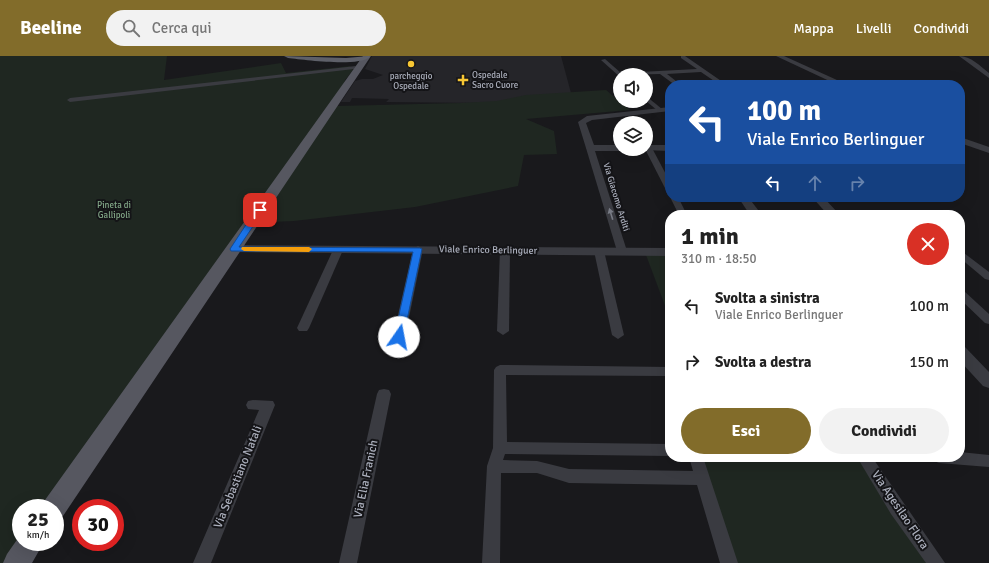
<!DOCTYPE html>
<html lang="it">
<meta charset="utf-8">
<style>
:root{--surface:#fff;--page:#f2f2f2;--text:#222;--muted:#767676;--accent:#826c2a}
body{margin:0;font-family:Signika,sans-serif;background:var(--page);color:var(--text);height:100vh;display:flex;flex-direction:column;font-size:15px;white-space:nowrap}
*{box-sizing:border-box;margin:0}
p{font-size:13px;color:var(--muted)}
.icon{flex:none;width:22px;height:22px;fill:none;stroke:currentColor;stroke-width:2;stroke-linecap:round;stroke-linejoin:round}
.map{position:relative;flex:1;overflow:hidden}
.panel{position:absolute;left:665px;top:154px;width:300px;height:252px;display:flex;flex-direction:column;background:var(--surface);border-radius:16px;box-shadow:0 4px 16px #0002}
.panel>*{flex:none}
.guide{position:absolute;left:665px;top:24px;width:300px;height:122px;border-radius:16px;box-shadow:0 4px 16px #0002;background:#1a4fa0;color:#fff;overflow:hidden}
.fabs{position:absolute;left:613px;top:12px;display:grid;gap:8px}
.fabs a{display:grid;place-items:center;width:40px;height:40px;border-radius:50%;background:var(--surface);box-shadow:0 4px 16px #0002;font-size:20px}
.speed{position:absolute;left:12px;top:443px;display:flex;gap:8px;font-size:20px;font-weight:700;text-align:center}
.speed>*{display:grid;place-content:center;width:52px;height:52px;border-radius:50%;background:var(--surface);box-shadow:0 4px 16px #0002;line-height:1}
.speed small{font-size:10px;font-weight:400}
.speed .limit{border:6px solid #d22;background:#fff;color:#111}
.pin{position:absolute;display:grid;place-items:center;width:34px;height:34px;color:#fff;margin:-17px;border-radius:8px;box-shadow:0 2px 6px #0006}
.me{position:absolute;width:44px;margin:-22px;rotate:12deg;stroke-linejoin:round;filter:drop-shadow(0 0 3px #0008)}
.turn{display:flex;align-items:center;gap:14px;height:84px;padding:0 16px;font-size:18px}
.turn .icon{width:52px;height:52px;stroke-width:2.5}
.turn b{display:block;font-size:28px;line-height:34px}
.lanes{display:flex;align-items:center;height:38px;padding:0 16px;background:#0003;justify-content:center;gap:20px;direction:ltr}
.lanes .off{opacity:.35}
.round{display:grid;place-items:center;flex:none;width:42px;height:42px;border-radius:21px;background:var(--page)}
.summary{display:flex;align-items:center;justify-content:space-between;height:68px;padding:0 16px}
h1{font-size:24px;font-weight:700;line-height:30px}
.action{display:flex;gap:8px;margin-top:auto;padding:8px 16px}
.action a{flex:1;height:46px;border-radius:24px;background:var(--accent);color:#fff;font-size:16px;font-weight:700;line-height:46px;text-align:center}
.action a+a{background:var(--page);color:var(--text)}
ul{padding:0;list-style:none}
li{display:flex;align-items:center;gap:12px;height:56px;padding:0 16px}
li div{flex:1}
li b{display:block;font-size:15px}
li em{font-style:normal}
header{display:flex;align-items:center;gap:24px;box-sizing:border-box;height:56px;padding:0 20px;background:var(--accent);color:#fff}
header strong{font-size:19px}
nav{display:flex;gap:22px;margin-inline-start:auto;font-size:14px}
.search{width:280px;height:36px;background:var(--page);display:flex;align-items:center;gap:10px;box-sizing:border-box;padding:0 14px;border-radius:22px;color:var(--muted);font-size:15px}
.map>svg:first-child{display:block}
</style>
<header>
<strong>Beeline</strong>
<div class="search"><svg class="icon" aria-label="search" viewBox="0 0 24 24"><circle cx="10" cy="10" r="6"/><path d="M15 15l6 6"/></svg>Cerca qui</div>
<nav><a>Mappa</a><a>Livelli</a><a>Condividi</a></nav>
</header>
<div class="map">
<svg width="989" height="507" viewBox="0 0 989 507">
<rect width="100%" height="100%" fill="#19191c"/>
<path fill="#252529" d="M 372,0 L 561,0 L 574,48 L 386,46 L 389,43 L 352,42 L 350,46 L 341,46 L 355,25 L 362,23 L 373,23 L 383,19 L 365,13 Z"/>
<g fill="#1f2721">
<path d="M 0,0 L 167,0 L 164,24 L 281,7 L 286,17 L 350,10 L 353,14 L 345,24 L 337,50 L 461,47 L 497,45 L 526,39 L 606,34 L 630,54 L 526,63 L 554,75 L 557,98 L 524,99 L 518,130 L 415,151 L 294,165 L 245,167 L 44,452 L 21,452 L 21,485 L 5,507 L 0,507 Z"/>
<path d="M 646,199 L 670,199 L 670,263 Z"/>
<path d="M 701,401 L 859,401 L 929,507 L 735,507 Z"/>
</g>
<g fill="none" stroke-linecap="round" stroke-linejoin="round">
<g fill="#3a3b41" fill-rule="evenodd">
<path d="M 681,0 L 685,0 L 727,29 L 720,29 L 701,16 L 667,18 L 681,29 L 675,29 L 660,18 L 620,19 L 620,21 L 601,4 L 605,3 L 621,17 L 697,13 L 681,2 Z"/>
<path d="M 959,0 C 971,0 980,10 989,17 L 989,22 Z"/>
<path d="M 356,10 L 354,13 L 70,46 L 67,44 L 70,42 Z"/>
<path d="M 646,40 L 662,53 L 662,55 L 658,55 L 646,45 Z"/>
<path d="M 590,90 L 594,92 L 627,195 L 625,197 L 619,197 L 617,195 L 586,92 Z"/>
<path d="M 646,90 L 652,92 L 670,126 L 670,136 L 666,134 L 645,93 Z"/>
<path d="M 670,141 L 678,141 L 687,159 L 679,159 Z"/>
<path d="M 418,190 L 423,193 L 405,281 L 399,285 L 393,281 L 413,193 Z"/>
<path d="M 338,191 L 343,194 L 309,272 L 307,275 L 299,275 L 297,272 L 333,194 Z"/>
<path d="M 505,191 L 510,194 L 509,275 L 503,279 L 497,275 L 500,194 Z"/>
<path d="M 599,192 L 604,195 L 624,279 L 618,283 L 612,279 L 594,195 Z"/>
<path d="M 960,194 L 989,216 L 989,224 L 985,223 L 960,202 Z"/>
<path d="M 960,234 L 964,235 L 989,258 L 989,268 L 985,267 L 960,243 Z"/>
<path d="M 500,309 L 670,311 L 670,322 L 665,320 L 506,319 L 507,386 L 670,388 L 670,400 L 505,398 L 503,404 L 537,405 L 569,413 L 693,415 L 689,401 L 703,401 L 738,507 L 720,507 L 697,429 L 569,427 L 537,417 L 501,417 L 500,507 L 482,507 L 487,410 L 493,392 L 494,314 L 496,311 Z"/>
<path d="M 384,333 L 389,334 L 391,338 L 357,507 L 339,507 L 377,338 L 379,334 Z"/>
<path d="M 253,344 L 273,345 L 275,349 L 211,507 L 193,507 L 259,354 L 248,353 L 246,349 L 248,345 Z"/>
<path d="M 960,396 L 989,399 L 989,411 L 939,407 L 934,405 L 932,401 L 960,401 Z"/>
<path d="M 857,401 L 872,401 L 945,507 L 926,507 L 891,458 Z"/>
</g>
<g fill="#3a3b41" fill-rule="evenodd">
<path d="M 776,0 L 784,0 L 848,29 L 838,29 Z"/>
<path d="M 670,51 L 670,55 L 592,64 L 586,67 L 594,89 L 620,89 L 620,93 L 624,93 L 620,95 L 590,95 L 586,92 L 578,66 L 587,60 Z"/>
<path d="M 960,81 L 989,91 L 989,97 L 960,87 Z"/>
<path d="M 646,89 L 670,89 L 670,95 L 643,94 L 646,93 Z"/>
<path d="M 738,141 L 748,141 L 762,159 L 750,159 Z"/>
<path d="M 812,141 L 823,141 L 840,159 L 828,159 Z"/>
<path d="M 234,189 L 670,192 L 670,200 L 230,196 L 228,193 L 230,190 Z"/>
<path d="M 960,290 L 965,291 L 989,316 L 989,332 L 983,330 L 960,305 Z"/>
</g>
<g fill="#565760" fill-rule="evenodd">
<path d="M 363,0 L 371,0 L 63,460 L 55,463 L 55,452 L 42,452 L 45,444 Z"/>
<path d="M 21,478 L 21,486 L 44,486 L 32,507 L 3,507 L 7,498 Z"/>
</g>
<path fill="#5e6069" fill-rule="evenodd" d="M 284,0 L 346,2 L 369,0 L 370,1 C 358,11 305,4 288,2 Z"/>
</g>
<defs><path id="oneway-solid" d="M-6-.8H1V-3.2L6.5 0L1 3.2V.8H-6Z"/></defs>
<use fill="#787b85" href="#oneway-solid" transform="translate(611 158) rotate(-107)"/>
<path fill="#1a73e8" stroke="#114b97" d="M 257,152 L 264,154 L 239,191 L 420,192 L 422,193 L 403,283 L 399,284 L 394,281 L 413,196 L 231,195 L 230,193 Z"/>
<path fill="#f59e0b" d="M 242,191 L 309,191 L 312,193 L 309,196 L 244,195 L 241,193 Z"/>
<g fill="#f8c734" stroke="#141417" stroke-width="1.5">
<circle cx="411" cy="8" r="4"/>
<path d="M461 18h4v4h4v4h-4v4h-4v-4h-4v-4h4z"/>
</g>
<g text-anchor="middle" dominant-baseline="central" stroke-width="4" stroke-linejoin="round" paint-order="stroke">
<g font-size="9" fill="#abafbc" stroke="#141417" text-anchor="start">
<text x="472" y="19">Ospedale<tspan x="472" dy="10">Sacro Cuore</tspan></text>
<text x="411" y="20" text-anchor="middle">parcheggio<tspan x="411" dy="10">Ospedale</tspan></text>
</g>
<g font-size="9" fill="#abafbc" stroke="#141417">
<text transform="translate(616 141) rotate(73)">Via Giacomo Arditi</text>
</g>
<g font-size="9" fill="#82a787" stroke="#141417">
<text x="114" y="149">Pineta di<tspan x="114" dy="10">Gallipoli</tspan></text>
</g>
<g font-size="10" fill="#abafbc" stroke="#141417">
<text transform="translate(488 194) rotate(1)">Viale Enrico Berlinguer</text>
</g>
<g font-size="12" fill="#abafbc" stroke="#141417">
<text transform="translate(238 421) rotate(-68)">Via Sebastiano Natali</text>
<text transform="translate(366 423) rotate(-78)">Via Elia Franich</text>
<text transform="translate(900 454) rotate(56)">Via Agesilao Flora</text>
</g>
</g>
</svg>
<div class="fabs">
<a><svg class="icon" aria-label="sound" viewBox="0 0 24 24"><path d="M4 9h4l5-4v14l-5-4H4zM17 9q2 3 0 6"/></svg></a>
<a><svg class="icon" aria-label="layers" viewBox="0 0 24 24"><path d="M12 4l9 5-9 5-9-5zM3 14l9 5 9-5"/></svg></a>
</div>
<div class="speed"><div>25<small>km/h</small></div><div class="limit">30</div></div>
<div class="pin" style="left:260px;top:154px;background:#d93025"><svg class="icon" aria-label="arrive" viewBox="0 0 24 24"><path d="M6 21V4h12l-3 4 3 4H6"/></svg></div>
<svg class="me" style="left:399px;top:281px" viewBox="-20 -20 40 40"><circle r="19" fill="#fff"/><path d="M0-13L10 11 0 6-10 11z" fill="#1a73e8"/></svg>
<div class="guide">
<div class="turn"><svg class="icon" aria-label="left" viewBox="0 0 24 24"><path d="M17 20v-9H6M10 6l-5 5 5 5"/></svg><div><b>100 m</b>Viale Enrico Berlinguer</div></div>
<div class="lanes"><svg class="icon" aria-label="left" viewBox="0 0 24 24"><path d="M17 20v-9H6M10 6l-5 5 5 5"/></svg><svg class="icon off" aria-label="ahead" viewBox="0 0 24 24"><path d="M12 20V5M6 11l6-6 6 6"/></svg><svg class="icon off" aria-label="right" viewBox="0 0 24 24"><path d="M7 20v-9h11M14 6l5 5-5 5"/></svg></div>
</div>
<section class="panel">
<div class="summary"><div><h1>1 min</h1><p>310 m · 18:50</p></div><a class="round" style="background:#d93025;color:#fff"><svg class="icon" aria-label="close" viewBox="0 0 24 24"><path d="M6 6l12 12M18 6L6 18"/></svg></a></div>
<ul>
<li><svg class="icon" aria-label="left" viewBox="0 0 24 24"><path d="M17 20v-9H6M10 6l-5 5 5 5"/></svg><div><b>Svolta a sinistra</b><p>Viale Enrico Berlinguer</p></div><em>100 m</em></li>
<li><svg class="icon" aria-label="right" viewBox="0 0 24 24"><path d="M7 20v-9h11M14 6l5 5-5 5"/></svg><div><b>Svolta a destra</b></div><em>150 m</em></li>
</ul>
<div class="action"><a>Esci</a><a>Condividi</a></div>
</section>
</div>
